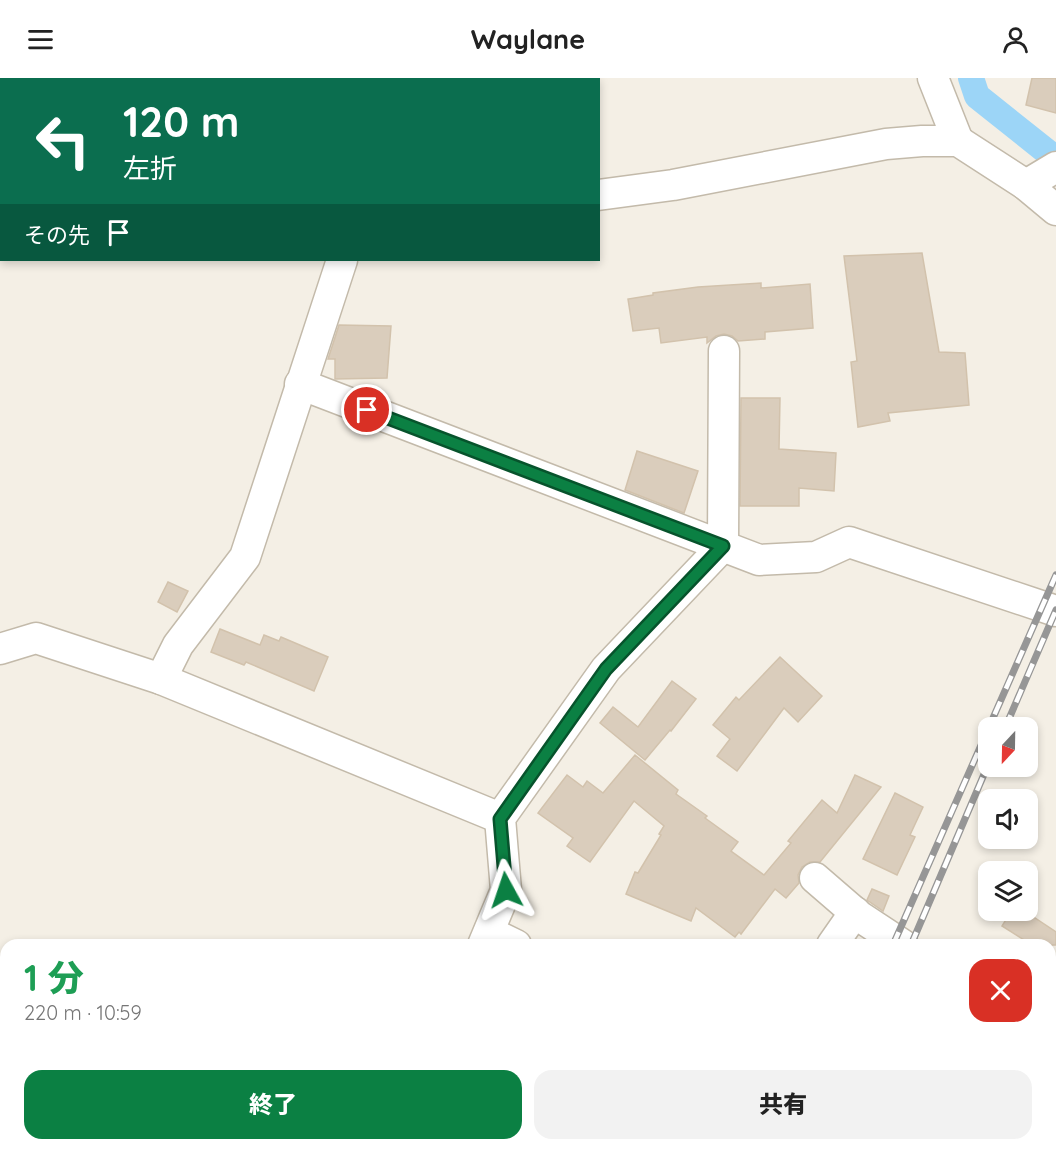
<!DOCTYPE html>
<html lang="ja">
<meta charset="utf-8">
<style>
:root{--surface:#fff;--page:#f2f2f2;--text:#222;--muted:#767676;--accent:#0b8043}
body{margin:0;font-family:Quicksand,"Noto Sans JP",sans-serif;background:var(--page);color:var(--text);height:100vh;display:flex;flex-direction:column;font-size:22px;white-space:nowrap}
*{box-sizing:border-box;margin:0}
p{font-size:20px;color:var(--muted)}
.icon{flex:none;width:33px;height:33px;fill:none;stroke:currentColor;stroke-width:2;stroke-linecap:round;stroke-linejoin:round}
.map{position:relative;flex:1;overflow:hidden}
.side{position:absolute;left:0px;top:861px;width:1056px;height:212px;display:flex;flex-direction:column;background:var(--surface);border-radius:18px 18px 0 0;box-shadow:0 3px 9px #0003}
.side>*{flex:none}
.top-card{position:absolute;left:0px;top:0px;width:600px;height:183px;box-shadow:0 3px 9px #0003;background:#0b6e4f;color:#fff;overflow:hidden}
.needle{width:39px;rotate:202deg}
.buttons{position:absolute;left:978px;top:639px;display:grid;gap:12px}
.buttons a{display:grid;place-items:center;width:60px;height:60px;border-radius:12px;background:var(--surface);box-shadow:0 3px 9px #0003;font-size:30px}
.pin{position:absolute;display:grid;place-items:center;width:51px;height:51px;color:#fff;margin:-26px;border:3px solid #fff;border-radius:50%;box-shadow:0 2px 6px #0007}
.me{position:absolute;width:66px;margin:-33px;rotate:355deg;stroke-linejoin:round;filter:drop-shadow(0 0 4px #0008)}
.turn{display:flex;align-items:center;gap:21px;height:126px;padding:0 24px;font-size:27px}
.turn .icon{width:78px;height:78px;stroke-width:2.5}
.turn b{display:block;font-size:42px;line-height:51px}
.then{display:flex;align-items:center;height:57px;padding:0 24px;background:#0003;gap:12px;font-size:22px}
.round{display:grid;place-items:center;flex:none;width:63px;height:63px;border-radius:18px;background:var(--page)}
.head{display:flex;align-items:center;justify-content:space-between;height:102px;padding:0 24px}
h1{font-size:36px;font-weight:800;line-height:45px;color:#1e9e55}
.primary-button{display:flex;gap:12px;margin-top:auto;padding:12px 24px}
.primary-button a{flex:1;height:69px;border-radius:18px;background:var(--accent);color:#fff;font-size:24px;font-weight:800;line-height:69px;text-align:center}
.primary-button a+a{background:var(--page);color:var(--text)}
header{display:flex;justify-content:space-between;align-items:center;height:78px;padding:0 24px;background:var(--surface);font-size:27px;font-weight:800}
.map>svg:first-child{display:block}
</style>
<header><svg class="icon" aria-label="menu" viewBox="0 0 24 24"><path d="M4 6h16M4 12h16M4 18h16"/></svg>Waylane<svg class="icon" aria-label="person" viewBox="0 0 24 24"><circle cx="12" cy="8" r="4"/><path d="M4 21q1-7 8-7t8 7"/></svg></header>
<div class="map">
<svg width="1056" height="1072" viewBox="0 0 1056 1072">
<rect width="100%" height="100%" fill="#f4efe5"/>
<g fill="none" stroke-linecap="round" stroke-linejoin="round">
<path stroke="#9cd5f7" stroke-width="26" d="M 971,0 L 977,18 L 1056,81"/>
</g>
<g fill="#dacdbc" stroke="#d2c2ac" stroke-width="1.5">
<path d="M 1032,0 L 1056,0 L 1056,35 L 1026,27 Z"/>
<path d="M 922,175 L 939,274 L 965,275 L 969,327 L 888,335 L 890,343 L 858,349 L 851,284 L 857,283 L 844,178 Z"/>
<path d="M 761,205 L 761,210 L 810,206 L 813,250 L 765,254 L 765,261 L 738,263 L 732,258 L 724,256 L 716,258 L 707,265 L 707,259 L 661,265 L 659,250 L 633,253 L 628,221 L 653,217 L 653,215 L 698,209 Z"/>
<path d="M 339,247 L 391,248 L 387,300 L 335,301 L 335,281 L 328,281 Z"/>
<path d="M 741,320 L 780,320 L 779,371 L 836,375 L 834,413 L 799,410 L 799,428 L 740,428 Z"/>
<path d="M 637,373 L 698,393 L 684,435 L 625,412 Z"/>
<path d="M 168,504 L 188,513 L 177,534 L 158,524 Z"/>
<path d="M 220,551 L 260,567 L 264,557 L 279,563 L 281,559 L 328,579 L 314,613 L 246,584 L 244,587 L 211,574 Z"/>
<path d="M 780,579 L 822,618 L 798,644 L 784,630 L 737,693 L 717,678 L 730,661 L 713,647 L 736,619 L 739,622 Z"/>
<path d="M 672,603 L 696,621 L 671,653 L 670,652 L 645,682 L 600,645 L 613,629 L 638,649 Z"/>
<path d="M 635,677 L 678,712 L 676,716 L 707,738 L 705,740 L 738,764 L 731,773 L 764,797 L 791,765 L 788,763 L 822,722 L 837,735 L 855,697 L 881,709 L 820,784 L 810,784 L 802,789 L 798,797 L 799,805 L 786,820 L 775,811 L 741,856 L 739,854 L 735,859 L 696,830 L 691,843 L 626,816 L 635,794 L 638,795 L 661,757 L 659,756 L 664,748 L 634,723 L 590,784 L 567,768 L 573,760 L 538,735 L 567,697 L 583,709 L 587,703 L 603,715 Z"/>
<path d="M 895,715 L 923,729 L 910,757 L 915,759 L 897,797 L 863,781 Z"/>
<path d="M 872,811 L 889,818 L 883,833 L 867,822 Z"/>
<path d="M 1012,832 L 1023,832 L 1056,854 L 1056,867 L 1032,867 L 1002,848 Z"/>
</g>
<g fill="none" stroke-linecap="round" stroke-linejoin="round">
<defs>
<g id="street">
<path d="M 933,0 L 958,63"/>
<path d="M 1026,107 L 1056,89"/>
<path d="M 598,117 L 673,107 L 886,66 L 922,63 L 958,63 L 1026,107 L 1056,132"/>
<path d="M 0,134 L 2,134"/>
<path d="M 300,306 L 759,482 L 816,479 L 849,464 L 1056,533"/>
<path d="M 0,571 L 36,560 L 161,601 L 500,740"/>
<path d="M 161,601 L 178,567 L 245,479 L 342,182"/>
<path d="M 815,800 L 859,838 L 903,867"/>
<path d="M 489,854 L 516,867"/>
<path d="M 483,867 L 506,812 L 500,740 L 606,591 L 723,468 L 724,273"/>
<path d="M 832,867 L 855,834"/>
<path d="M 1050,956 L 1056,958"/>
<path d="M 400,1072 L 402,1066"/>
</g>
</defs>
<use href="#street" stroke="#c3baaa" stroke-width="33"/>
<use href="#street" stroke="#fff" stroke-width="30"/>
<defs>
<g id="rail">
<path d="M 1005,650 L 1056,532"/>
<path d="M 893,867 L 1056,497"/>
<path d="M 911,867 L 988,687"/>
<path d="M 808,1072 L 810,1066"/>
<path d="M 826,1072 L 828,1066"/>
</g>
</defs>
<use href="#rail" stroke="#969696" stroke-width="7"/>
<use href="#rail" stroke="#fff" stroke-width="4.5" stroke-dasharray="14" stroke-linecap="butt"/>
</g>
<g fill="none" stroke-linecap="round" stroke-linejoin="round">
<defs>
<path id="route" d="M 367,332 L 723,468 L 606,591 L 500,741 L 506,812"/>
</defs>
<use href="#route" stroke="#07532c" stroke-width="15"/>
<use href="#route" stroke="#0b8043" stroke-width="10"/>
</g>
</svg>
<div class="buttons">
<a><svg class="needle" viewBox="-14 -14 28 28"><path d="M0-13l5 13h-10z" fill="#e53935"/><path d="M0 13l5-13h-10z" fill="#767676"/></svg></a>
<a><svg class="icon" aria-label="sound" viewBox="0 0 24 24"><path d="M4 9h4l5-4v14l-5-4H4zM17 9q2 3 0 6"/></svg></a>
<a><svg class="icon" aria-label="layers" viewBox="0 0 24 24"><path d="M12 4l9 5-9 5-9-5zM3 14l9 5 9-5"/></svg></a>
</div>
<div class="pin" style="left:367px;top:332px;background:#d93025"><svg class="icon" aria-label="arrive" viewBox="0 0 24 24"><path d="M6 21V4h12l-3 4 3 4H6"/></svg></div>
<svg class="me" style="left:506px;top:812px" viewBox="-20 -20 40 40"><path d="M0-17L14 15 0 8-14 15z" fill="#0b8043" stroke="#fff" stroke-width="4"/></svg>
<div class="top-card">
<div class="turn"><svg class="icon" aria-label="left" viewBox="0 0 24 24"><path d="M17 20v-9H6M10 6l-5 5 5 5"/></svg><div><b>120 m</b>左折</div></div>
<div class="then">その先<svg class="icon" aria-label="arrive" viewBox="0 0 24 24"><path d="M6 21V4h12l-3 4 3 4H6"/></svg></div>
</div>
<section class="side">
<div class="head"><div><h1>1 分</h1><p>220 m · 10:59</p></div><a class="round" style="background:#d93025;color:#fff"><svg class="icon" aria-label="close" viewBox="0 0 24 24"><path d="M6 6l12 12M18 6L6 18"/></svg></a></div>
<div class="primary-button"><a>終了</a><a>共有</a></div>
</section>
</div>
